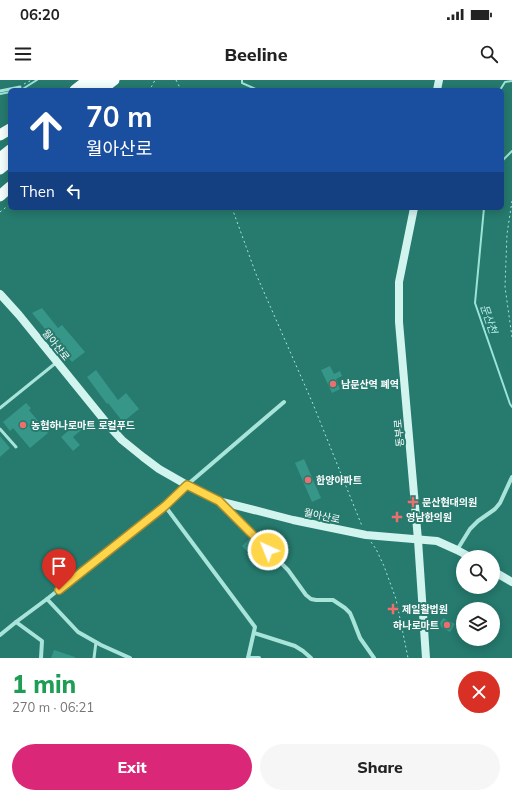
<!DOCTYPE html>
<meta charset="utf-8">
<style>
:root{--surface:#fff;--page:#f6f6f6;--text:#222;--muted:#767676;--accent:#db2777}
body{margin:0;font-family:Mulish,"Noto Sans KR",sans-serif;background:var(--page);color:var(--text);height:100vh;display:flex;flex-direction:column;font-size:15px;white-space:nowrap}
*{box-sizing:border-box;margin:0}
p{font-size:13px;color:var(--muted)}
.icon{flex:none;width:22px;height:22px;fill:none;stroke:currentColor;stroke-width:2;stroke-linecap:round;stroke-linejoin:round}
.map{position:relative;height:578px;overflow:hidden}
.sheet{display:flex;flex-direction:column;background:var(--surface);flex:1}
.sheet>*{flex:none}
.top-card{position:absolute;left:8px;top:8px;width:496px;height:122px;border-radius:6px;box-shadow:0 2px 10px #0003;background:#1a4fa0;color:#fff;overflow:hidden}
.buttons{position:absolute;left:456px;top:470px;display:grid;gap:8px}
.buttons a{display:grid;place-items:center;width:44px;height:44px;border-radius:50%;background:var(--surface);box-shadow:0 2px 10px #0003;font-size:20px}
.pin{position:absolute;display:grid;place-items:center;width:34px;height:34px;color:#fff;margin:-41px -17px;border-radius:50% 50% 50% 0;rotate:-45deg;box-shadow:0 0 4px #0007}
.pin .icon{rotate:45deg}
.me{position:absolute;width:44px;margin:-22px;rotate:316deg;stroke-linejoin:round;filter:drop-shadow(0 0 3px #0008)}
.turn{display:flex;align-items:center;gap:14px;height:84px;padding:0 12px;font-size:18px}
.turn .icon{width:52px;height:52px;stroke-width:2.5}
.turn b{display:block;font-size:28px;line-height:34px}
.then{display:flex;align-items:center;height:38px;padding:0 12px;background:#0003;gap:8px;font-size:15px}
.round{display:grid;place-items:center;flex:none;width:42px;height:42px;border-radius:21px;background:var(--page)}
.summary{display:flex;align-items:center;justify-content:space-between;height:68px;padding:0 12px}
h1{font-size:24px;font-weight:800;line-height:30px;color:#1e9e55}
.button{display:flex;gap:8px;margin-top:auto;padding:8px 12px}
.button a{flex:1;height:46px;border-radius:24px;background:var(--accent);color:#fff;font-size:16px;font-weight:800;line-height:46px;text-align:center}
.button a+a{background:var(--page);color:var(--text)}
.status{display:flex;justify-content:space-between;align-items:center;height:28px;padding:0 20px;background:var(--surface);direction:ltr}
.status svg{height:11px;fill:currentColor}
header{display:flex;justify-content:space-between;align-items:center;height:52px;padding:0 12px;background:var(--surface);font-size:18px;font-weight:800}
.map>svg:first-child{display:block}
</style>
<div class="status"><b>06:20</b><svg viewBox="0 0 49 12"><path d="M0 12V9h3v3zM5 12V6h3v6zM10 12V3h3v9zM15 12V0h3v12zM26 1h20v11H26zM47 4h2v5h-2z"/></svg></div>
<header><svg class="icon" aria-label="menu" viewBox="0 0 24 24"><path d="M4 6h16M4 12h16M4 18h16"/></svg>Beeline<svg class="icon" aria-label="search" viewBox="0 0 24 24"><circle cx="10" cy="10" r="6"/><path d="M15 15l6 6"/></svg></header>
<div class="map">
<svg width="512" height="578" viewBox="0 0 512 578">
<rect width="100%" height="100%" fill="#267a6e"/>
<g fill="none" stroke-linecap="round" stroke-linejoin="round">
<g stroke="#9de4d8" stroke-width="2">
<path d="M 242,0 L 242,3 L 258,10"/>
<path d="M 21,10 L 37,0"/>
<path d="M 500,10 L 505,2 L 512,1"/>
<path d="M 0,14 L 10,12"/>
<path d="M 502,81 L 512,71"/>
<path d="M 484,128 L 475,223 L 510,324 L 512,327"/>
</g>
</g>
<g fill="#369688">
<path d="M 42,228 L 58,248 L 62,245 L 85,272 L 72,282 L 32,233 Z"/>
<path d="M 330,286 L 334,294 L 340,291 L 342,296 L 336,299 L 340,309 L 332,313 L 321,290 Z"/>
<path d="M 96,290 L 118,320 L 126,313 L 139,329 L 123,342 L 108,323 L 107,324 L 87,297 Z"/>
<path d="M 26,323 L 31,328 L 29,330 L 48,353 L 30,368 L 13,348 L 10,351 L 3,342 Z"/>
<path d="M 83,338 L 88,344 L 73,357 L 80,365 L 73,371 L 61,357 Z"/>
<path d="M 0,356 L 10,368 L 0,377 Z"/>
<path d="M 304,379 L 321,418 L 312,422 L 295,383 Z"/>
<path d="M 250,458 L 264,473 L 256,481 L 242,466 Z"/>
<path d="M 443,538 L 455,544 L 450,552 L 441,547 L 440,543 Z"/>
<path d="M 54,570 L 75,577 L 75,578 L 51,578 Z"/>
</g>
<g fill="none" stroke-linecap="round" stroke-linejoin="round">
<g stroke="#a9e4da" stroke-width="1" stroke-dasharray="2 3" stroke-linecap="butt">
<path d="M 176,0 L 181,10"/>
<path d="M 24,4 L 32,0"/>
<path d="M 147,10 L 152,6 L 155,0"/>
<path d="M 512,121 L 507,154 L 505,207 L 512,257"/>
<path d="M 232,128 L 256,194 L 313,324 L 362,446"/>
<path d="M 0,132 L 10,124"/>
<path d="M 371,462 L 376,469 L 384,486 L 396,519 L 406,568 L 408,578"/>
</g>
<g stroke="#a9e4da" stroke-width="3">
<path d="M 0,11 L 20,7"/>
<path d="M 0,328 L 57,282"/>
<path d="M 0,349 L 16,367"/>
<path d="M 94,578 L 96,562"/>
</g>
<g stroke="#a9e4da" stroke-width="4">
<path d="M 222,423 L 288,490 L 306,515 L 311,519 L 316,520 L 333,520 L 345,528 L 350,533 L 353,540 L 360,558 L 374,578"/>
<path d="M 165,426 L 255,547 L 248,578"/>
<path d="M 457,470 L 470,449 L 478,441 L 495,429 L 500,423 L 512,397"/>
<path d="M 47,519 L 78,552 L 101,565 L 130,578"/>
<path d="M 16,542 L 42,561 L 41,578"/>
<path d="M 254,553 L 295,566 L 303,571 L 311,578"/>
<path d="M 0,555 L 16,542 L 47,519 L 165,426 L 187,405 L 284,322"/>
<path d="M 248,578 L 259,578"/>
</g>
<g stroke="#d2f4ef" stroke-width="8">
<path d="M 437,10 L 439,0"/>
<path d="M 414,128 L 399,202 L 399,242 L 418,460 L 426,578"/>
<path d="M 0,214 L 19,235 L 109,346 L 122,360 L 143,377 L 159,389 L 187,405 L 219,421 L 293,440 L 366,455 L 437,461 L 457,470 L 470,477"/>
<path d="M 493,491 L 512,502"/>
</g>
<g stroke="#f4fefc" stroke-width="11">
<path d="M 75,10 L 88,0"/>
<path d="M 88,10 L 100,0"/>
<path d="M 101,10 L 114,0"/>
<path d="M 0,55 L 10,49"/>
<path d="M 0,78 L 10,70"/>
<path d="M 0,89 L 10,81"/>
<path d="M 0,116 L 10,107"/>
</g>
</g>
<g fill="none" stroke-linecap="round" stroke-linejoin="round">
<defs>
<path id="route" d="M 59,510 L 165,426 L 187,405 L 219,421 L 268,470"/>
</defs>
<use href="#route" stroke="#a68a30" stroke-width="10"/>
<use href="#route" stroke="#ffd54a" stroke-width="7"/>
</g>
<g fill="#ec6f6e" stroke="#267a6e" stroke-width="1.5">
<circle cx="333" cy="304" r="4"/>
<circle cx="23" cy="345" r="4"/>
<circle cx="308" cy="400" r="4"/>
<path d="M411 416h4v4h4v4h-4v4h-4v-4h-4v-4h4z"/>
<path d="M395 431h4v4h4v4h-4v4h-4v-4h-4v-4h4z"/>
<path d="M391 523h4v4h4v4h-4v4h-4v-4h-4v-4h4z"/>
<circle cx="447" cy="545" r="4"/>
</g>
<g text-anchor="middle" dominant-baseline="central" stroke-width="4" stroke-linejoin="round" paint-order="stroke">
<g font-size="10" fill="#fff" stroke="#267a6e">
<text transform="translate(56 265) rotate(51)">월아산로</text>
<text transform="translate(399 353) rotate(-95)">동부로</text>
<text transform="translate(322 436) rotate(12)">월아산로</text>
</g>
<g font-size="10" font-weight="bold" fill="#fff" stroke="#267a6e" text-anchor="start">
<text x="341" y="304">남문산역 폐역</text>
<text x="31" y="345">농협하나로마트 로컬푸드</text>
<text x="316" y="400">한양아파트</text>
<text x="422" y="422">문산현대의원</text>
<text x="406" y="437">영남한의원</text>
<text x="402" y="529">제일활법원</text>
<text x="439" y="545" text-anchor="end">하나로마트</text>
</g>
<g font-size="11" font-style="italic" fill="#b4ece3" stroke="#267a6e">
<text transform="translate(489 239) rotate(71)">문산천</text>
</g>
</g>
</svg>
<div class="buttons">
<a><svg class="icon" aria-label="search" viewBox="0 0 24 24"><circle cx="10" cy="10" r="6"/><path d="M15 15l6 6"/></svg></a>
<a><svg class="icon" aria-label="layers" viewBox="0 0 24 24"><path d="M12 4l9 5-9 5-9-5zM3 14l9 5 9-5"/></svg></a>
</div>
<div class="pin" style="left:59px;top:510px;background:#d93025"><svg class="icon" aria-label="arrive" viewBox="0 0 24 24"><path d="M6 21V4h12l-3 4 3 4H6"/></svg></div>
<svg class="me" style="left:268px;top:470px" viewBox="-20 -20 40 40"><circle r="17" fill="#ffd54a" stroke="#fff" stroke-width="3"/><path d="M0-11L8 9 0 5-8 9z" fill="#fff"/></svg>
<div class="top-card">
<div class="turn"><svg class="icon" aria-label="ahead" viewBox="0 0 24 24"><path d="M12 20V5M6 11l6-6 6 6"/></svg><div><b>70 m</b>월아산로</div></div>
<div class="then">Then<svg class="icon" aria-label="left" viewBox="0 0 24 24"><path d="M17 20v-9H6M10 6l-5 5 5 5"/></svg></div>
</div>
</div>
<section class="sheet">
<div class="summary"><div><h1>1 min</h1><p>270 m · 06:21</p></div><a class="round" style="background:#d93025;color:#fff"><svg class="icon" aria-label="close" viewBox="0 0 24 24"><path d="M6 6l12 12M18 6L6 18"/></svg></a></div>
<div class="button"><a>Exit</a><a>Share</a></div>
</section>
